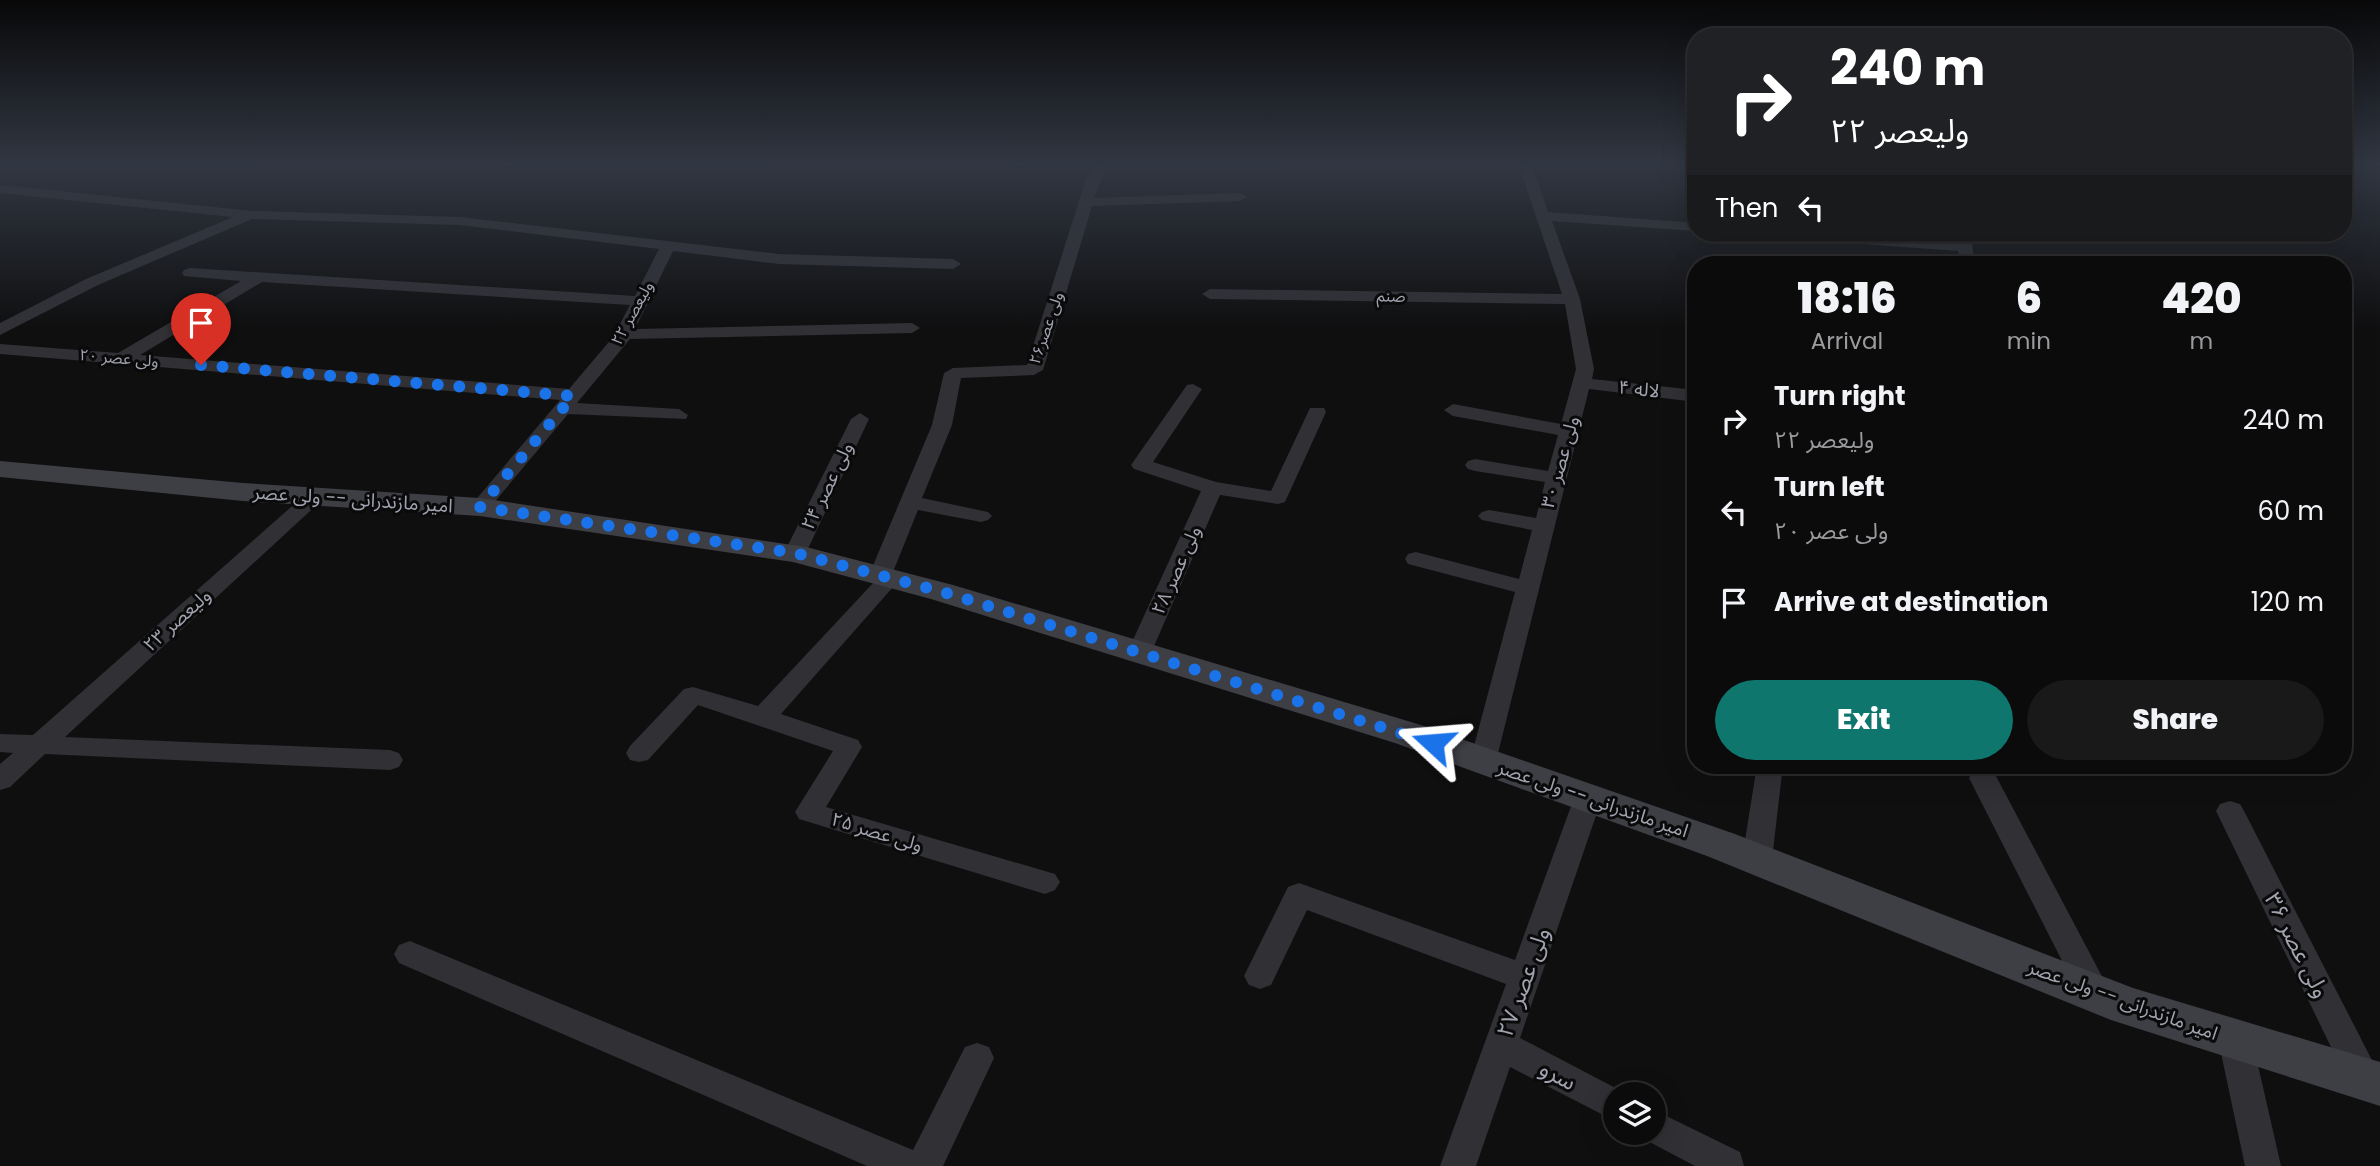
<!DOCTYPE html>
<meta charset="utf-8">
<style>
:root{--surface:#0b0b0c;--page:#19191a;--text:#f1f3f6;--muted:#9a9b9d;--line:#2b2b2d;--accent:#0f766e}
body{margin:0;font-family:Poppins,"Noto Sans Arabic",sans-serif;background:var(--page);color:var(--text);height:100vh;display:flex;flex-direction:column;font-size:26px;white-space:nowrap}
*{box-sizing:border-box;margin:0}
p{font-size:23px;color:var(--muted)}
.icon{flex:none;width:38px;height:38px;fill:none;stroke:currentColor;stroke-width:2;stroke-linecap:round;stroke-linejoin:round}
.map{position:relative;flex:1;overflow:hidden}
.side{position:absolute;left:1687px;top:256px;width:665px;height:518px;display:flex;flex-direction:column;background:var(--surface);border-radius:28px;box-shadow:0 7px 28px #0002,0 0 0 2px var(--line)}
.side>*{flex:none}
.top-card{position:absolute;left:1687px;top:28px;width:665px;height:214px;border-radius:28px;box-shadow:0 7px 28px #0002,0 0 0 2px var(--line);background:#202124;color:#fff;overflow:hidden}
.buttons{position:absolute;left:1603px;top:1082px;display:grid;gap:14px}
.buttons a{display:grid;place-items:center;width:63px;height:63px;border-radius:50%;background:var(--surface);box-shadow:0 7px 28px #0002,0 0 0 2px var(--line);font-size:35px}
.pin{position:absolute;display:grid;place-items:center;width:60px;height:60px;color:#fff;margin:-72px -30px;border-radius:50% 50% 50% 0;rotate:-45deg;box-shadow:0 0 7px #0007}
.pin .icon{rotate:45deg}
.me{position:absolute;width:77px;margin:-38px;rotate:289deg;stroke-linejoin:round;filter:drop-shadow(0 0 5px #0008)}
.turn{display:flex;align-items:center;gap:24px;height:147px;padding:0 28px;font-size:32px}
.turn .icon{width:91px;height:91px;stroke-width:2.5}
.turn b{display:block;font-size:49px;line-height:60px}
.then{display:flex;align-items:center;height:66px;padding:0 28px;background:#0003;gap:14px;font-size:26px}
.eta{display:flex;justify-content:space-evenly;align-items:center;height:119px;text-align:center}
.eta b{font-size:42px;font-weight:800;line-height:49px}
.button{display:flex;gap:14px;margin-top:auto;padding:14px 28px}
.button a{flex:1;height:80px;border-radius:42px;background:var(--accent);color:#fff;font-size:28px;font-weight:800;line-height:80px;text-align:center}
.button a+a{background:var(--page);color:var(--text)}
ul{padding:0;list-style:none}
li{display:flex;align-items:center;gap:21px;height:91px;padding:0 28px}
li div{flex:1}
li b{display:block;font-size:26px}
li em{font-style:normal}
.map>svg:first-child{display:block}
</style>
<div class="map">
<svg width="2380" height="1166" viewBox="0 0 2380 1166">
<rect width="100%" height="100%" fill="#0f0f10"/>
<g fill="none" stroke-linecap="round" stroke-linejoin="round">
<g fill="#303035" fill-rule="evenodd">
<path d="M 1094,166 L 1107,166 L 1094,198 L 1240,193 L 1247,197 L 1240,201 L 1092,206 L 1043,370 L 1034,375 L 961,378 L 952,425 L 922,498 L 988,512 L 992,516 L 988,520 L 981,522 L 918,510 L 893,572 L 901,578 L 781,714 L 858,740 L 862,747 L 826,807 L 1055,874 L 1060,882 L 1055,890 L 1045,894 L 799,819 L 795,812 L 833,751 L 698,705 L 648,760 L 639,762 L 630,760 L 626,753 L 630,746 L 684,689 L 693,687 L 758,706 L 875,581 L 869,575 L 932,425 L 944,373 L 953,368 L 1027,365 L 1086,179 Z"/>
<path d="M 1519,166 L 1532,166 L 1548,212 L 1696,223 L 1696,231 L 1552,221 L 1580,299 L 1594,369 L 1592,379 L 1696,390 L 1696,402 L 1589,389 L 1496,761 L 1492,768 L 1483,771 L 1474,768 L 1470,761 L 1515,592 L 1408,564 L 1405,559 L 1408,554 L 1416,552 L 1519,579 L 1532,530 L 1482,520 L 1478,516 L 1482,512 L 1489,510 L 1536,518 L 1545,482 L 1475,471 L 1468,469 L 1465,465 L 1468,461 L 1475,459 L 1548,471 L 1558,435 L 1453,416 L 1444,410 L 1453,404 L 1561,424 L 1576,369 L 1565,304 L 1210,299 L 1202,294 L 1210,289 L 1562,294 Z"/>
<path d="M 0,185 L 252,211 L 460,217 L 779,254 L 953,259 L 961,264 L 953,269 L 779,264 L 673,251 L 635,329 L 912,323 L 920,328 L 912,333 L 630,339 L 577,403 L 679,409 L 688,415 L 686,419 L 568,414 L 487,511 L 473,511 L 469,507 L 473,503 L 560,400 L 0,354 L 0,344 L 118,353 L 241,281 L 184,276 L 182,273 L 184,270 L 190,268 L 635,296 L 659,249 L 460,225 L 252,219 L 98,285 L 0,335 L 0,323 L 86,279 L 233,217 L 0,193 ZM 262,282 L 630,305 L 613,337 L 569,389 L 140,355 Z"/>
<path d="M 1762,233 L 1827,233 L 1957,242 L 1957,233 L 1971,233 L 1974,259 L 1982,264 L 1960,264 L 1958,251 L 1769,237 Z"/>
<path d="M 1193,384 L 1202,389 L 1153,462 L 1216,482 L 1271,491 L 1310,408 L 1324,408 L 1326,412 L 1285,502 L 1278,504 L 1220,495 L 1151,653 L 1148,659 L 1139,661 L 1130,659 L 1127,653 L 1201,491 L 1134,469 L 1131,465 L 1187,385 Z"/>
<path d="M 860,413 L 869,419 L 806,553 L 803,558 L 787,558 L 784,553 L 851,419 Z"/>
<path d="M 315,490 L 322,492 L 325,496 L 322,500 L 65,737 L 390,750 L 399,753 L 403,760 L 399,767 L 390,770 L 45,754 L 10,787 L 0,790 L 0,764 L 13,753 L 0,752 L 0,734 L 33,735 L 308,492 Z"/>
<path d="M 1757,765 L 1783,765 L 1772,859 L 1767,867 L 1757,870 L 1747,867 L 1742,859 Z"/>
<path d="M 1983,768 L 1993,771 L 1997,778 L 2105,982 L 2110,992 L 2105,1002 L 2094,1006 L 2083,1002 L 1969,778 L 1973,771 Z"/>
<path d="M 1588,788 L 1598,791 L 1602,798 L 1520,1038 L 1627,1094 L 1615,1094 L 1615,1121 L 1510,1067 L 1476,1166 L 1440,1166 L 1506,984 L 1307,910 L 1271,985 L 1260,989 L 1249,985 L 1244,976 L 1288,887 L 1299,883 L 1515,960 L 1574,798 L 1578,791 Z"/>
<path d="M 2230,801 L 2240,804 L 2244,811 L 2376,1068 L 2380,1077 L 2376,1090 L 2364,1094 L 2352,1090 L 2216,811 L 2220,804 Z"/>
<path d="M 410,941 L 913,1150 L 965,1047 L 977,1043 L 989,1047 L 994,1058 L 943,1166 L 867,1166 L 399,963 L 394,954 L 399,945 Z"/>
<path d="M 2235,1024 L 2247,1029 L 2252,1039 L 2281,1166 L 2245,1166 L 2218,1039 L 2223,1029 Z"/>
<path d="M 1654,1110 L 1740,1152 L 1744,1166 L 1695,1166 L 1642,1138 L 1639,1132 L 1654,1132 Z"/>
</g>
<path fill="#3e3f45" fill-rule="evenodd" d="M 0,461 L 243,483 L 480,498 L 806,547 L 953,585 L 1421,725 L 1735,834 L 2133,988 L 2380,1062 L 2380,1106 L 2111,1020 L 1707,856 L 1395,743 L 931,599 L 793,562 L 480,516 L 243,501 L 0,477 Z"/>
</g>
<linearGradient id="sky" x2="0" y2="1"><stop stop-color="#080809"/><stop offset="0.5" stop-color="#313742"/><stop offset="1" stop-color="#313742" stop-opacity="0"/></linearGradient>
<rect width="2380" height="329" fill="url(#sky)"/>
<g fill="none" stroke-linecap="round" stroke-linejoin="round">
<path stroke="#1a73e8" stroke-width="12" stroke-dasharray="0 21.6" d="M 201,365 L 573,396 L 480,507 L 795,553 L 943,592 L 1433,743"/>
</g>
<g text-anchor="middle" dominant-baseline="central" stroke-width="6" stroke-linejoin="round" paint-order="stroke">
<g font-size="16" fill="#a1a4b0" stroke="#0a0a0b">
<text transform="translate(1391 296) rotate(1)">صنم</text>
<text transform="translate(632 313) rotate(-61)">ولیعصر ۲۲</text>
<text transform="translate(1046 328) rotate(-71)">ولی عصر۲۶</text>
<text transform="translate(119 358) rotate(5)">ولی عصر ۲۰</text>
</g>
<g font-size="19" fill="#a1a4b0" stroke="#0a0a0b">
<text transform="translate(1639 389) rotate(6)">لاله ۴</text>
<text transform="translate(1560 462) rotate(-74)">ولی عصر ۳۰</text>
<text transform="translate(827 486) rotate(-64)">ولی عصر ۲۴</text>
<text transform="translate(353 499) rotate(4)">امیر مازندرانی -- ولی عصر</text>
<text transform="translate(1176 570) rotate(-66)">ولی عصر ۲۸</text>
<text transform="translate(177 620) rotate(-42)">ولیعصر ۲۳</text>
<text transform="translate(1593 799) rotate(19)">امیر مازندرانی -- ولی عصر</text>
<text transform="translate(877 832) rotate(17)">ولی عصر ۲۵</text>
<text transform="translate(2123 1000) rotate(20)">امیر مازندرانی -- ولی عصر</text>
</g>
<g font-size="23" fill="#a1a4b0" stroke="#0a0a0b">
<text transform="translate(2297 945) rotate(63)">ولی عصر ۳۶</text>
<text transform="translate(1523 982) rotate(-70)">ولی عصر ۲۷</text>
<text transform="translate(1558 1075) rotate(28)">سرو</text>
</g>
</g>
</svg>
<div class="buttons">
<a><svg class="icon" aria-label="layers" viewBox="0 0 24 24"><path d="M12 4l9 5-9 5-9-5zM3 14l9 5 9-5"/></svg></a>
</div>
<div class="pin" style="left:201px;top:365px;background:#d93025"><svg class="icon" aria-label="arrive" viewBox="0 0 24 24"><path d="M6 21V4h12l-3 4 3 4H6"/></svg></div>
<svg class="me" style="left:1433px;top:743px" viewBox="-20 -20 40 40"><path d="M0-17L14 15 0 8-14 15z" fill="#1a73e8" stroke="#fff" stroke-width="4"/></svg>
<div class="top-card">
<div class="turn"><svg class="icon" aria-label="right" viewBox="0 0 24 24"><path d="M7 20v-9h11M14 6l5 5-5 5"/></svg><div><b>240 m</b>ولیعصر ۲۲</div></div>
<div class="then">Then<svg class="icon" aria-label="left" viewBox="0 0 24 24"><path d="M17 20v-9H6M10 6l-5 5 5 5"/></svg></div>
</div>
<section class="side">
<div class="eta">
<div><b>18:16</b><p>Arrival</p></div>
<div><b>6</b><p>min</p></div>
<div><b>420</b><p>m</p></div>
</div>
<ul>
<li><svg class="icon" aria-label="right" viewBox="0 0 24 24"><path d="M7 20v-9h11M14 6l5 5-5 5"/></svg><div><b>Turn right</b><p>ولیعصر ۲۲</p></div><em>240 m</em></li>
<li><svg class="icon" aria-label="left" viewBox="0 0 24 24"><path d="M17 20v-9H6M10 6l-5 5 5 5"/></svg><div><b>Turn left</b><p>ولی عصر ۲۰</p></div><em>60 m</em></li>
<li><svg class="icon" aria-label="arrive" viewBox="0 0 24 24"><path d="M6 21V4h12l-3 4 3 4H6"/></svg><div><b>Arrive at destination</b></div><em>120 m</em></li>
</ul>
<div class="button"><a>Exit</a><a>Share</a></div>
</section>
</div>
